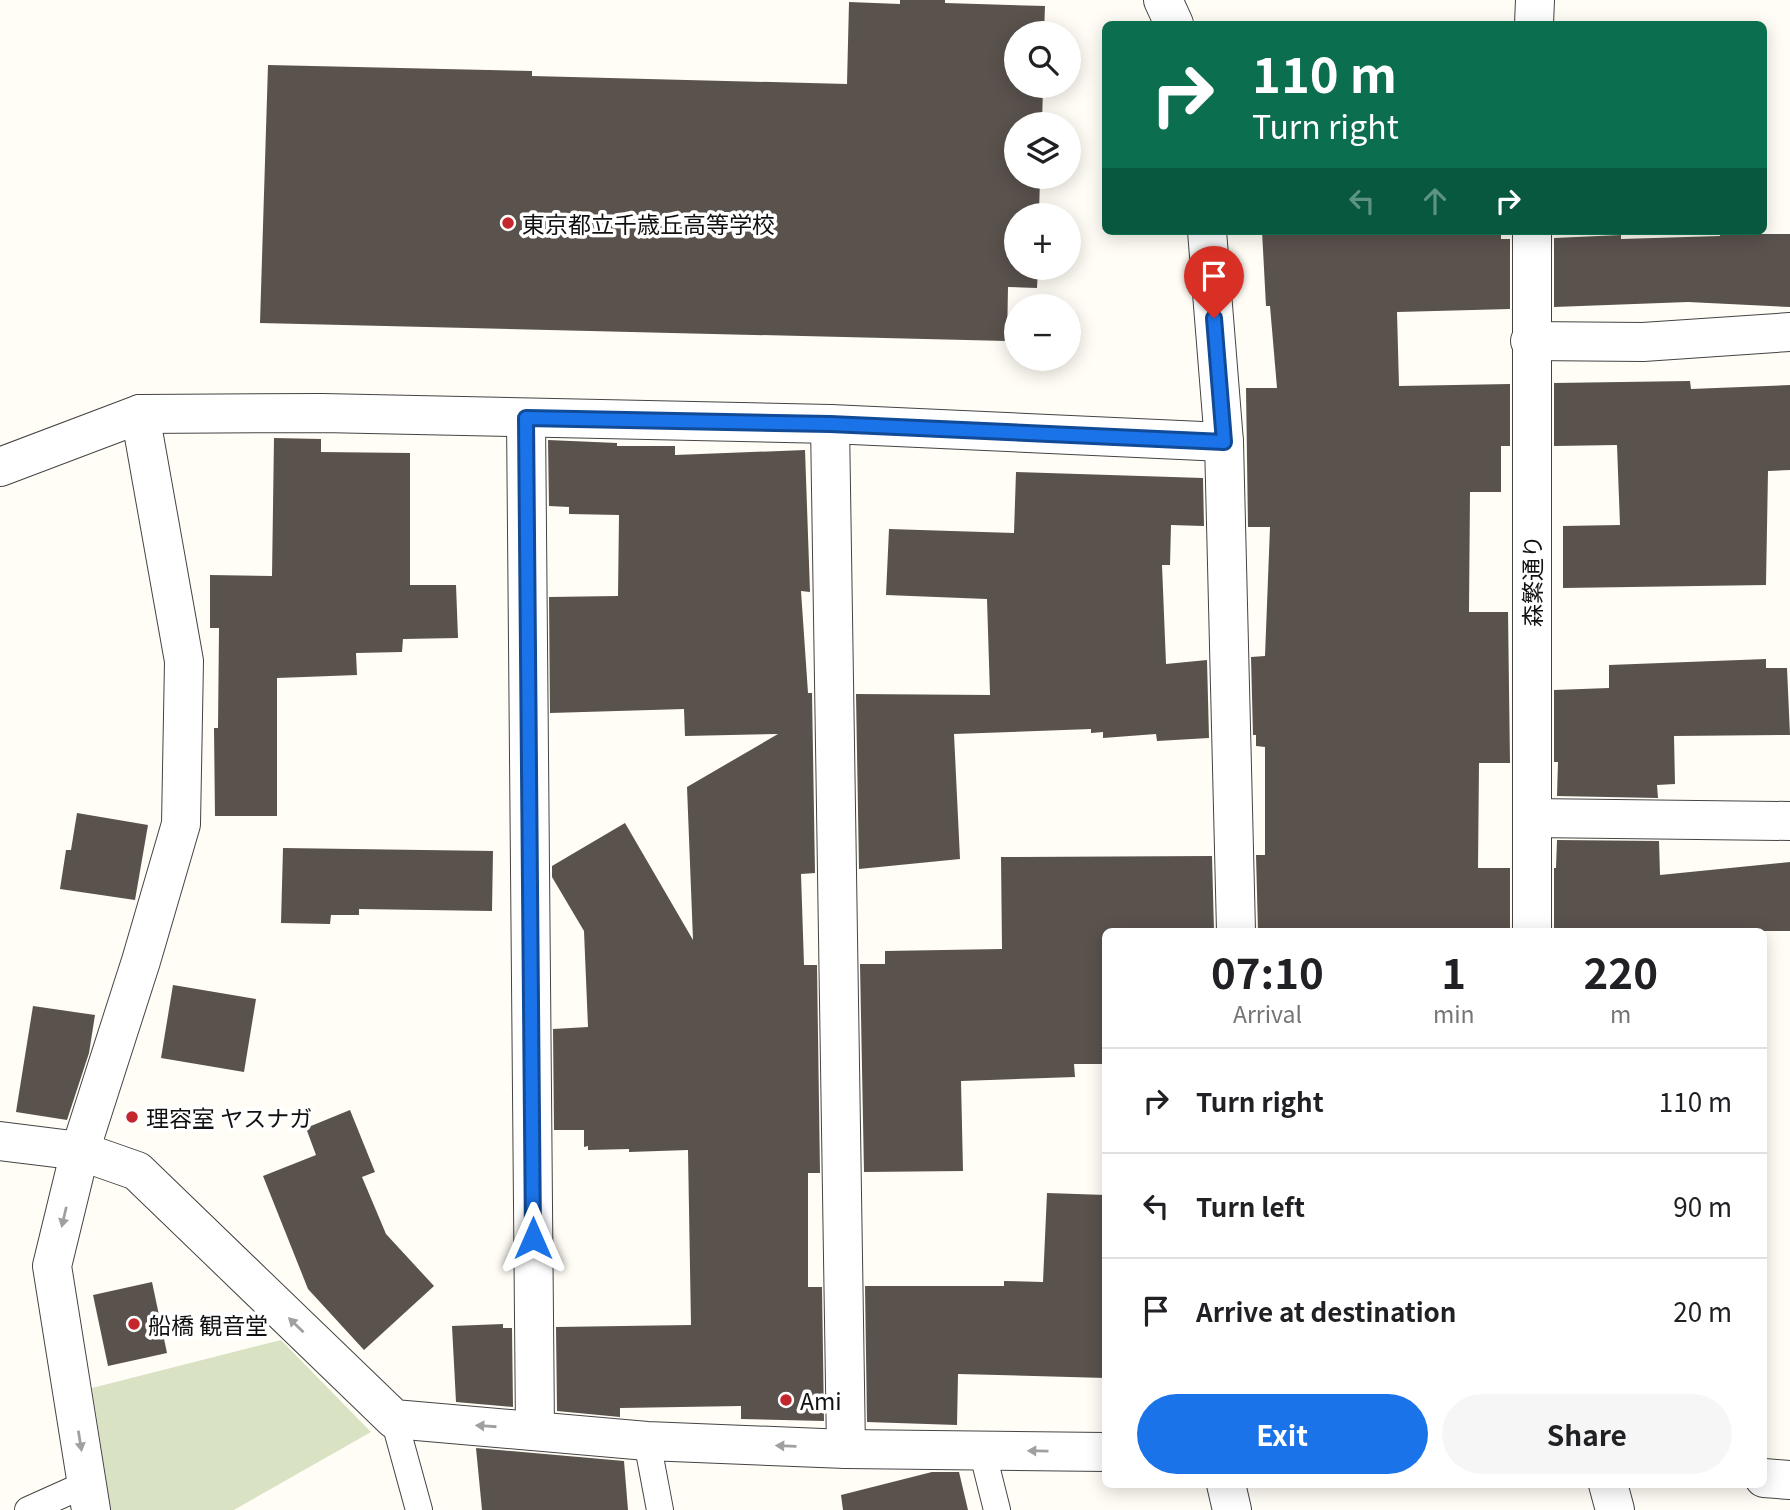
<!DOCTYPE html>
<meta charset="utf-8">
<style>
:root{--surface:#fff;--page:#f6f6f6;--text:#202124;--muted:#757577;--line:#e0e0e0;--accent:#1a73e8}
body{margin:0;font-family:Georgia,"Noto Sans JP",serif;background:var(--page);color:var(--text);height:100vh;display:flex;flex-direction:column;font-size:26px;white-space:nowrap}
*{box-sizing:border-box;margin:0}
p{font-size:23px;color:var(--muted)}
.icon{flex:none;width:38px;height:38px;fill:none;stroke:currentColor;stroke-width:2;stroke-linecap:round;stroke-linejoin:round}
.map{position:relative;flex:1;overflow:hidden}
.drawer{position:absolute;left:1102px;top:928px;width:665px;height:560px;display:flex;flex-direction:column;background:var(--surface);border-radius:10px;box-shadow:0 4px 18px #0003}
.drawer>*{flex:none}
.hud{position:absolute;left:1102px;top:21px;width:665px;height:214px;border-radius:10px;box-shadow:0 4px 18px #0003;background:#0b6e4f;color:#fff;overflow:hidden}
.tools{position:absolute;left:1004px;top:21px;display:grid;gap:14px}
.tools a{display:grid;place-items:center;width:77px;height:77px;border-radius:50%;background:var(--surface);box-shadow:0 4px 18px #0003;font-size:35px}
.pin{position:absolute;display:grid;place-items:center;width:60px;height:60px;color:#fff;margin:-72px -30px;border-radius:50% 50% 50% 0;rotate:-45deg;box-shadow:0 0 7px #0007}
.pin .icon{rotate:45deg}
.me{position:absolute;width:77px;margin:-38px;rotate:0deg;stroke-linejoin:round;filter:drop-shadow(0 0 5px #0008)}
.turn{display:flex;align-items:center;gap:24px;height:147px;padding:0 35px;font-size:32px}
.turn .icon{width:91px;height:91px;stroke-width:2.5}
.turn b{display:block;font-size:49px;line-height:60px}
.lanes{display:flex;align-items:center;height:66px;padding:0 35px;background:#0003;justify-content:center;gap:35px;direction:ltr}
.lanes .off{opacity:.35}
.eta{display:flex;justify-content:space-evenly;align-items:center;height:119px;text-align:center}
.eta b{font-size:42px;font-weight:700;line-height:49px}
.button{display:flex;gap:14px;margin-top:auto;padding:14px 35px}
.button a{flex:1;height:80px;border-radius:42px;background:var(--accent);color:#fff;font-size:28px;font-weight:700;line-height:80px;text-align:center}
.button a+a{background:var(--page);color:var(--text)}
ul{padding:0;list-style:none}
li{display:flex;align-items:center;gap:21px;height:105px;padding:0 35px;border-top:2px solid var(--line)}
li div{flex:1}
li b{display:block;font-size:26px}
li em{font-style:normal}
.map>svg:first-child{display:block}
</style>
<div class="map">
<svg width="1790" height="1510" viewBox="0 0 1790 1510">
<rect width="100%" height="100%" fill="#fffdf5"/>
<path fill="#d9e3c4" d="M 281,1340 L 371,1432 L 234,1510 L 111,1510 L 92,1388 Z"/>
<g fill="#5a524d">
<path d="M 900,0 L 945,0 L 945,3 L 1045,6 L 1044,33 L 1017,33 L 1017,86 L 1043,86 L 1042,124 L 1017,124 L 1017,177 L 1040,177 L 1039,215 L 1017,215 L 1017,268 L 1038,268 L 1037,288 L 1008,287 L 1007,341 L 260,323 L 268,65 L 532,71 L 532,76 L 847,84 L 849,2 L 900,4 Z"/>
<path d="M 1262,231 L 1501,231 L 1501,239 L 1510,239 L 1510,309 L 1397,312 L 1399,386 L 1510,384 L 1510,446 L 1501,446 L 1501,492 L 1470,492 L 1469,612 L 1508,612 L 1510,763 L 1479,763 L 1478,868 L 1510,868 L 1510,931 L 1258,931 L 1256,855 L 1265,855 L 1265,747 L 1256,746 L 1256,735 L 1253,735 L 1251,657 L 1265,656 L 1270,527 L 1248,527 L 1246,388 L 1277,388 L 1270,306 L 1266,306 Z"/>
<path d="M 1720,234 L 1790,234 L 1790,307 L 1688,302 L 1554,307 L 1554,238 L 1621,235 L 1621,239 L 1720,236 Z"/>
<path d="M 1690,381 L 1691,389 L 1790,385 L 1790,470 L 1768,471 L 1766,585 L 1563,588 L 1563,526 L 1620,525 L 1617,445 L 1554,446 L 1554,383 Z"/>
<path d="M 274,438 L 321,439 L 321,452 L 410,453 L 410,585 L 456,585 L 458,638 L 403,639 L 402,652 L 356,653 L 357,675 L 277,678 L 277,816 L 215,816 L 214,728 L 218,728 L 219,628 L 210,628 L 210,575 L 272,576 Z"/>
<path d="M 548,440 L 617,443 L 617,446 L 675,446 L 675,455 L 805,450 L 810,592 L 801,591 L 808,693 L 812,693 L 815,873 L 801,874 L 804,965 L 817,965 L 820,1173 L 808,1173 L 808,1287 L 822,1287 L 824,1421 L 741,1419 L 741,1406 L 620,1408 L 620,1417 L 557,1411 L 556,1327 L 691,1325 L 688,1150 L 629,1152 L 629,1149 L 588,1150 L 588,1146 L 584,1147 L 584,1130 L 554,1130 L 553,1029 L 588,1027 L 584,931 L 552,877 L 552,866 L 625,823 L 693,940 L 687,787 L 778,734 L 685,736 L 684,709 L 550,713 L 549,597 L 618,596 L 619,515 L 569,514 L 569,507 L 549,506 Z"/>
<path d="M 1016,472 L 1203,478 L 1204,526 L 1171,525 L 1170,565 L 1162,565 L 1166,664 L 1207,660 L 1209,738 L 1157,741 L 1156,734 L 1103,738 L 1103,732 L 1091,733 L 1091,729 L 954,734 L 960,859 L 859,869 L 856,694 L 990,695 L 987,599 L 886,595 L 889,529 L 1014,533 Z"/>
<path d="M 1766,659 L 1766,668 L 1787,668 L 1790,735 L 1674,736 L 1675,784 L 1657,785 L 1658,798 L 1557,796 L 1558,762 L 1554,762 L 1554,690 L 1609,688 L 1609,665 Z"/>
<path d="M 77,813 L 148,825 L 135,900 L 60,889 L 66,850 L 71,850 Z"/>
<path d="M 1557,840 L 1659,841 L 1660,875 L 1790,862 L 1790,931 L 1554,931 L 1554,868 L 1556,868 Z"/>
<path d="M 283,848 L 493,851 L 492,911 L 359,909 L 359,915 L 331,915 L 330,924 L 281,923 Z"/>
<path d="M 1212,856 L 1214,931 L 1106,931 L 1106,1064 L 1074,1064 L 1075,1077 L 961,1081 L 963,1171 L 864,1172 L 860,964 L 885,964 L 885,951 L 1002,949 L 1001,857 Z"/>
<path d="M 173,985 L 256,999 L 244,1072 L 161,1058 Z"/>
<path d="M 33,1006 L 95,1015 L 89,1053 L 67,1120 L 16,1112 Z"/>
<path d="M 350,1110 L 375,1172 L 362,1177 L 386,1234 L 434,1286 L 364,1350 L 308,1289 L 263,1176 L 316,1155 L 306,1128 Z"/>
<path d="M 1047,1193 L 1106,1195 L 1106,1378 L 958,1374 L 957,1425 L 867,1422 L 865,1286 L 1004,1286 L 1004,1281 L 1043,1282 Z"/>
<path d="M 152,1282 L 167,1353 L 108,1366 L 93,1295 Z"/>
<path d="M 503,1324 L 503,1328 L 512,1328 L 513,1407 L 456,1402 L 452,1326 Z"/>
<path d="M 476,1448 L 624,1461 L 628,1510 L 482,1510 Z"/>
<path d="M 932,1472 L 959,1472 L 968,1510 L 843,1510 L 841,1495 Z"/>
</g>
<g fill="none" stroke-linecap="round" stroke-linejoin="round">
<defs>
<g id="service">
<path d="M 394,1419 L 419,1510"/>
<path d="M 647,1441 L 660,1510"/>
<path d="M 982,1450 L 997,1510"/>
<path d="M 28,1510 L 86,1484"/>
</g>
<g id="minor">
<path d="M 1163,0 L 1174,24"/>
<path d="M 1534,24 L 1535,0"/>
<path d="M 1207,231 L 1224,442 L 1236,931"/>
<path d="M 1532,231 L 1532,931"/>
<path d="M 1530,341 L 1643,342 L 1790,332"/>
<path d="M 526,418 L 535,1430"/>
<path d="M 830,424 L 846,1449"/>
<path d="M 0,467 L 140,414 L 322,413 L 830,424 L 1224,442"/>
<path d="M 1532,818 L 1790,821"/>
<path d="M 0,1141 L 80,1151 L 137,1171 L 394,1419 L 647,1441 L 846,1449 L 1106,1452"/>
<path d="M 1764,1478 L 1790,1480"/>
<path d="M 1226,1484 L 1232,1510"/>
<path d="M 1608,1484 L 1615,1510"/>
<path d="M 91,1510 L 52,1266 L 80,1151 L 141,961 L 181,824 L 184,661 L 140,414"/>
</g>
</defs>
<use href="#service" stroke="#444" stroke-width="28"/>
<use href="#minor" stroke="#444" stroke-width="40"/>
<use href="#service" stroke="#fff" stroke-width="26"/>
<use href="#minor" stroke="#fff" stroke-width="38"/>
</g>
<defs><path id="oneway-solid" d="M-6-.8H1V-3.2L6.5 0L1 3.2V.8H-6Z" transform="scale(1.75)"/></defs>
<g fill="#a0a0a0">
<use href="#oneway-solid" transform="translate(64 1217) rotate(103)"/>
<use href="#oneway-solid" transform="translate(296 1325) rotate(-136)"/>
<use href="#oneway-solid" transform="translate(486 1426) rotate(-176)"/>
<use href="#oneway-solid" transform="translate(80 1441) rotate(81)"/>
<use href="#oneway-solid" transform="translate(786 1446) rotate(-178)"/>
<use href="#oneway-solid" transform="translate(1038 1451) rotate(-179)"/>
</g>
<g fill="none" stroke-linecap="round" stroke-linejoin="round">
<defs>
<path id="route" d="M 533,1238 L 526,418 L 830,424 L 1224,442 L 1214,318"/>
</defs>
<use href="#route" stroke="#114b97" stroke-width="18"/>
<use href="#route" stroke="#1a73e8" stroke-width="12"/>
</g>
<g fill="#c4262e" stroke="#fff" stroke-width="2.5">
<circle cx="508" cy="223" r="7"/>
<circle cx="132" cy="1117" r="7"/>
<circle cx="134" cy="1324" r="7"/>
<circle cx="786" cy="1400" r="7"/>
</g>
<g text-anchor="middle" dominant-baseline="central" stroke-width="7" stroke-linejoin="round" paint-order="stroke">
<g font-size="23" fill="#111" stroke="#fff" text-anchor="start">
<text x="522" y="223">東京都立千歳丘高等学校</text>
<text x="146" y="1117">理容室 ヤスナガ</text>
<text x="148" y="1324">船橋 観音堂</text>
<text x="800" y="1400">Ami</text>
</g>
<g font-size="23" fill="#111" stroke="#fff">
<text transform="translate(1531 581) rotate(-90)">森繁通り</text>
</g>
</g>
</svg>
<div class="tools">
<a><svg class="icon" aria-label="search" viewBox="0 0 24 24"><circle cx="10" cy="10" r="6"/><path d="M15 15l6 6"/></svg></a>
<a><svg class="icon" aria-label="layers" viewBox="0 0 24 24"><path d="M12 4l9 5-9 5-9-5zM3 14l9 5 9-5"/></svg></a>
<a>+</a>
<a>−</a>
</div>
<div class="pin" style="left:1214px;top:318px;background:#d93025"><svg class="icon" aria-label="arrive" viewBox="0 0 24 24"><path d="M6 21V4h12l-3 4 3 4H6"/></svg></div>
<svg class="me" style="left:533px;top:1238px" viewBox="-20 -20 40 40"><path d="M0-17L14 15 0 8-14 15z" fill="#1a73e8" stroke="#fff" stroke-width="4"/></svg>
<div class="hud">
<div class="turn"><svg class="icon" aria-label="right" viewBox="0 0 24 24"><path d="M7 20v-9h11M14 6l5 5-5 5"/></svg><div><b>110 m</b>Turn right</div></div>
<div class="lanes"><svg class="icon off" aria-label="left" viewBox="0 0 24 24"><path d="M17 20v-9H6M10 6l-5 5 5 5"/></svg><svg class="icon off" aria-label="ahead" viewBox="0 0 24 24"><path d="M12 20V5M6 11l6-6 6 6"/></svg><svg class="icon" aria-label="right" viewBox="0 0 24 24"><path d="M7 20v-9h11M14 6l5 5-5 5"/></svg></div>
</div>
<section class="drawer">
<div class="eta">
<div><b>07:10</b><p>Arrival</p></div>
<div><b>1</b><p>min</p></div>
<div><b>220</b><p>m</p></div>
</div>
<ul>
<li><svg class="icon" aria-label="right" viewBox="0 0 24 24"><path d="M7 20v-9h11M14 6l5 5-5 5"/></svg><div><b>Turn right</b></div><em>110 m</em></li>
<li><svg class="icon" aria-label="left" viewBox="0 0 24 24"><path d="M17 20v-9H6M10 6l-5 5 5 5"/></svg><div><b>Turn left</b></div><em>90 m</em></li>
<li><svg class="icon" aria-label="arrive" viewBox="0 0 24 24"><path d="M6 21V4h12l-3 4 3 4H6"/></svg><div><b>Arrive at destination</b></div><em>20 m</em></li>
</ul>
<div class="button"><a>Exit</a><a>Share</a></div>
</section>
</div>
